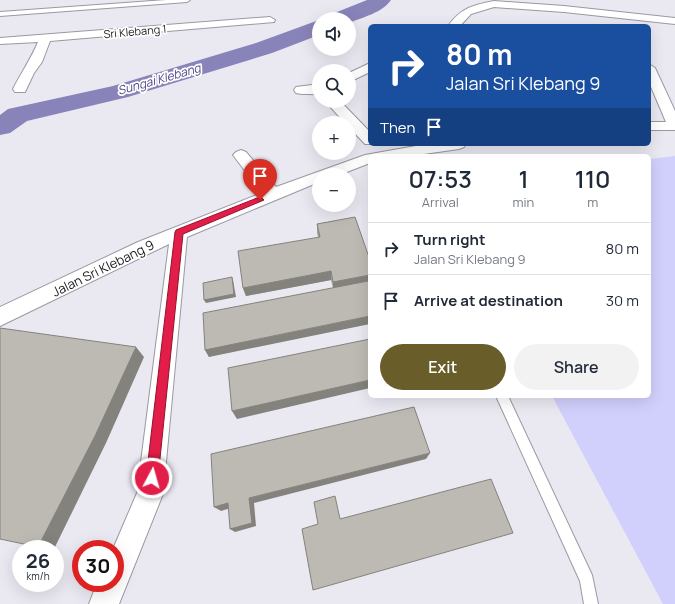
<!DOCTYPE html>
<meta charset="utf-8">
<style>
:root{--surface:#fff;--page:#f2f2f3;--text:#1f2937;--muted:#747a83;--line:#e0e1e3;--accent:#695d2a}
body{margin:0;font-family:Manrope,sans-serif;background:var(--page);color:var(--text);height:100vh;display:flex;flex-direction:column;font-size:15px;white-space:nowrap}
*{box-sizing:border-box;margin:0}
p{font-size:13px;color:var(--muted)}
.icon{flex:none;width:22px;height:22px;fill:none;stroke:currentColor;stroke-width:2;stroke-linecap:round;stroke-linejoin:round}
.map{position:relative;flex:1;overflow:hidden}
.details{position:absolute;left:368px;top:154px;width:283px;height:244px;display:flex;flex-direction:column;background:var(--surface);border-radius:6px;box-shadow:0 4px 16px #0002}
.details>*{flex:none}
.guide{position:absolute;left:368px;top:24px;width:283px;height:122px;border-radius:6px;box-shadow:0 4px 16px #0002;background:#1a4fa0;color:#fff;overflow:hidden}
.tools{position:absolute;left:312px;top:12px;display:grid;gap:8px}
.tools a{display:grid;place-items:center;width:44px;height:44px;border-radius:50%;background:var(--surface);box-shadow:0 4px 16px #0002;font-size:20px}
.speed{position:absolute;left:12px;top:540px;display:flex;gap:8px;font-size:20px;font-weight:700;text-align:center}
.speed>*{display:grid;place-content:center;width:52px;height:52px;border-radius:50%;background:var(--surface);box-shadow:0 4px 16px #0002;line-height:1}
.speed small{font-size:10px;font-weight:400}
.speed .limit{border:6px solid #d22;background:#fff;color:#111}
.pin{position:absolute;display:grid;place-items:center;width:34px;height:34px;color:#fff;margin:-41px -17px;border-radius:50% 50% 50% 0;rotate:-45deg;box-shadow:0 0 4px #0007}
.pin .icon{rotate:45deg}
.me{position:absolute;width:44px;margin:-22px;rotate:6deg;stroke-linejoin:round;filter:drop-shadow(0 0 3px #0008)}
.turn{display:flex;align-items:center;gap:14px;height:84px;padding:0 12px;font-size:18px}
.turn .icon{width:52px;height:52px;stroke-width:2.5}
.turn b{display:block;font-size:28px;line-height:34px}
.then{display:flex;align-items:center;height:38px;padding:0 12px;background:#0003;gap:8px;font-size:15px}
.eta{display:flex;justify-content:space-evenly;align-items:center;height:68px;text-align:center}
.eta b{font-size:24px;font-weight:600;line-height:28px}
.action{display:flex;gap:8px;margin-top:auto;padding:8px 12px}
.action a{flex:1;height:46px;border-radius:24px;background:var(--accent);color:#fff;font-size:16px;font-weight:600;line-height:46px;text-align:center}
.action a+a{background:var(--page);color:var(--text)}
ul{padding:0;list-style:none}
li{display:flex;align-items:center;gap:12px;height:52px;padding:0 12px;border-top:1px solid var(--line)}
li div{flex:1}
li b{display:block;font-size:15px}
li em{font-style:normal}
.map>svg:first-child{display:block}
</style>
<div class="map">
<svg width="675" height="604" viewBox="0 0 675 604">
<rect width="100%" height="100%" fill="#eae9f2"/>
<path fill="#d1cffc" d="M 675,156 L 675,604 L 663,604 L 552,396 L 649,396 L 649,159 Z"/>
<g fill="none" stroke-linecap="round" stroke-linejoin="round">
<g fill="#8884ba" fill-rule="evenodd">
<path d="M 367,0 L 391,0 C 382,13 363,17 349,23 L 349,19 L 329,19 L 332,14 Z"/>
<path d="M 319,20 L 319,35 L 272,53 L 128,97 L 27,121 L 10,133 L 0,135 L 0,115 L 8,109 L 113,86 L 256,43 Z"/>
</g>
<defs>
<g id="lane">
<path d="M 166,0 L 190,0 L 187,2 L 0,16 L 0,12 Z"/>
<path d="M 496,396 L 508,396 L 592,575 L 598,604 L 584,604 L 580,581 Z"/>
</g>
<g id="street">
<path d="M 494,1 L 564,6 L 675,18 L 675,24 L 564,12 L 494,7 L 471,14 L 460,26 L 448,26 C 461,8 473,5 494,1 Z"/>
<path d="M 270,17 L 275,20 L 274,22 L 50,41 L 42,62 L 34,73 L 25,92 L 15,92 L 13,89 C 21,73 31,59 38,42 L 0,44 L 0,38 Z"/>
<path d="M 370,63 L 370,72 L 349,82 L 349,73 Z"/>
<path d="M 649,64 L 655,68 L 675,111 L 675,130 L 649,130 L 649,122 L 666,122 L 649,82 Z"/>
<path d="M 312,85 L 319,87 L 319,95 C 311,93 304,95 296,93 L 294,90 L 296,87 Z"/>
<path d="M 325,101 L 340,101 L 370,132 L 370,144 L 375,144 L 365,144 L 349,127 L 349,123 L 345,123 Z"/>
<path d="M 427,144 L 466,144 L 464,147 L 459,149 L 410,156 L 370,156 L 370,163 L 339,175 L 319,175 L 319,182 L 187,237 L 163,494 L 119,604 L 89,604 L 97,583 L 115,583 L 115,549 L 113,549 L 137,493 L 169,244 L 0,326 L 0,307 L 138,242 L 262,193 L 233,155 L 236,152 L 241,150 L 246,152 L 276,187 L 365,155 Z"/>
</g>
</defs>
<use href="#lane" stroke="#9a99a1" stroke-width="2"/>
<use href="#street" stroke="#9a99a1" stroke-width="2"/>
<use href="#lane" fill="#fff" fill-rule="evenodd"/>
<use href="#street" fill="#fff" fill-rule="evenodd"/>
</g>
<path fill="#a2a099" d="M 317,224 L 369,284 L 209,357 L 205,350 L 333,288 L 331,280 L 246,296 L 243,288 L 318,237 L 317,233 Z"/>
<g fill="#84827d">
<path d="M 331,271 L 331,280 L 246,296 L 243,288 Z"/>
<path d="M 370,275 L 370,283 L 333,291 L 333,282 Z"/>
<path d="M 232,277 L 233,280 L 236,297 L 206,303 L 204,300 Z"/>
<path d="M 370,316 L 370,324 L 209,357 L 205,350 Z"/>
<path d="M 136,347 L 144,357 L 106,443 L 54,549 L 38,547 Z"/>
<path d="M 370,380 L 370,388 L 237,419 L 232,411 Z"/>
<path d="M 430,453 L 426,459 L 254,503 L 256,526 L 235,532 L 230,529 L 249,498 Z"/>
<path d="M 228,503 L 234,507 L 221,511 L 214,507 Z"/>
</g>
<g fill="#bcbab2" stroke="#84827d">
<path d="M 355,217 L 370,260 L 370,275 L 333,282 L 331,271 L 243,288 L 238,251 L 320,237 L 317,224 Z"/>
<path d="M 232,277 L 234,294 L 204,300 L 203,283 Z"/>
<path d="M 368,281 L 370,286 L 370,316 L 205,350 L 203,313 Z"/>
<path d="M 0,328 L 136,347 L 95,436 L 38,547 L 0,539 Z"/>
<path d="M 370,339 L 370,380 L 232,411 L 228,368 Z"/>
<path d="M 414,407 L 430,453 L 249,498 L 252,523 L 230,529 L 228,503 L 214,507 L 211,454 Z"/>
<path d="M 491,479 L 513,533 L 313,590 L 302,529 L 318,524 L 314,502 L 335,496 L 340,519 Z"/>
</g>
<path fill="#e11d48" stroke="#92132f" d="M 257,198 L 262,198 L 264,200 L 183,234 L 158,478 L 156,482 L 152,484 L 148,482 L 146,478 L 175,232 L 176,230 Z"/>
<g text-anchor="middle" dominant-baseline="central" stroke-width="3.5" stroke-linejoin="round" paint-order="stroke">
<g font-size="11" fill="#18181b" stroke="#fff">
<text transform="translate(135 31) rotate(-5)">Sri Klebang 1</text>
</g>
<g font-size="12" font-style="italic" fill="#493f83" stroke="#fff">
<text transform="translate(159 79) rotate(-16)">Sungai Klebang</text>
</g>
<g font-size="13" fill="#18181b" stroke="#fff">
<text transform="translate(103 268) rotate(-26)">Jalan Sri Klebang 9</text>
</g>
</g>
</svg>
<div class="tools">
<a><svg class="icon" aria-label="sound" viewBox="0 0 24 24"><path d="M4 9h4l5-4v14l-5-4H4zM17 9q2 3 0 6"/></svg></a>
<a><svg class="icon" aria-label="search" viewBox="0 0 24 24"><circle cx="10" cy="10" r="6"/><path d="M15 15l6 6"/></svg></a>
<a>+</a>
<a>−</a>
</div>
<div class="speed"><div>26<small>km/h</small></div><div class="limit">30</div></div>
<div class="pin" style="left:260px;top:200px;background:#d93025"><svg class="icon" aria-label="arrive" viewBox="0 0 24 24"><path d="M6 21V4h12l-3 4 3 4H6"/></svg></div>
<svg class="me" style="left:152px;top:478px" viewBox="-20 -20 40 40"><circle r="17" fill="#e11d48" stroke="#fff" stroke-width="3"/><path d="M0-11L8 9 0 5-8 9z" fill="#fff"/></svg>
<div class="guide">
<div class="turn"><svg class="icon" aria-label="right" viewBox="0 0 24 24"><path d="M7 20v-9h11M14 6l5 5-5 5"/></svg><div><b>80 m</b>Jalan Sri Klebang 9</div></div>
<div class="then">Then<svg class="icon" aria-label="arrive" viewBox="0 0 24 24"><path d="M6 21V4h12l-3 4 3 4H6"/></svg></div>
</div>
<section class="details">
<div class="eta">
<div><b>07:53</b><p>Arrival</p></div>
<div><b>1</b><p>min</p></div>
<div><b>110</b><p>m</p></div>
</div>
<ul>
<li><svg class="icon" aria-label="right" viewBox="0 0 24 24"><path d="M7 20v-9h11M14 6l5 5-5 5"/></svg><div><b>Turn right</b><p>Jalan Sri Klebang 9</p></div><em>80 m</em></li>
<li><svg class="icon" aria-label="arrive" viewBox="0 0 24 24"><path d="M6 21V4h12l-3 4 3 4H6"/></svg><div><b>Arrive at destination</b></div><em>30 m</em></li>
</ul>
<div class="action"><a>Exit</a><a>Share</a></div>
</section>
</div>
